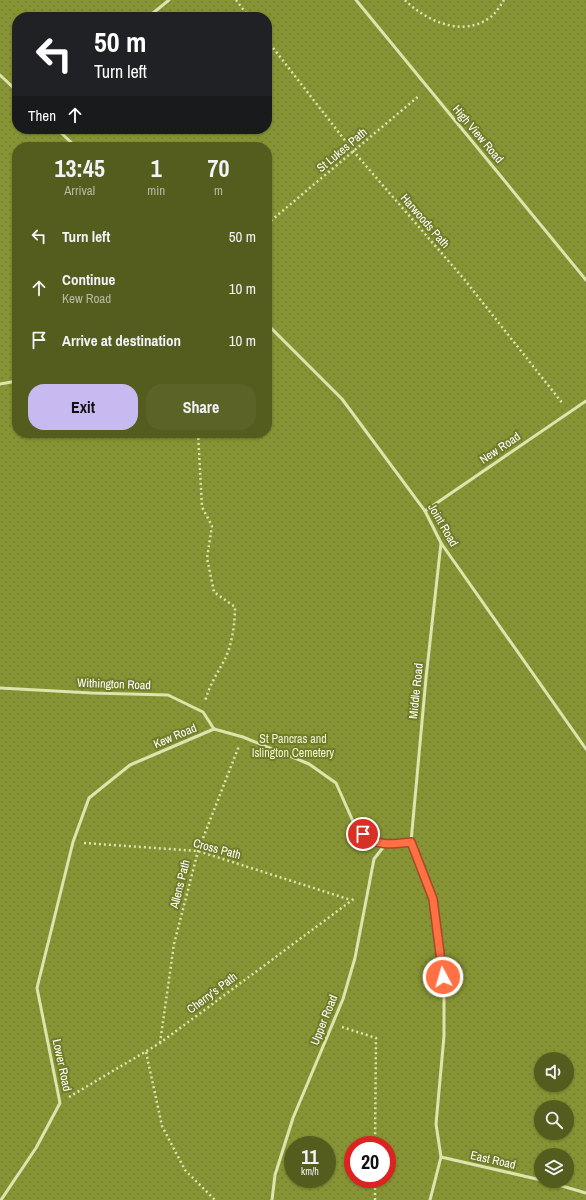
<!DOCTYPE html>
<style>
:root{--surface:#555d1e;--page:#5b6327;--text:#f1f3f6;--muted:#b6baa4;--accent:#c8baf1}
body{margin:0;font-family:"Archivo Narrow",sans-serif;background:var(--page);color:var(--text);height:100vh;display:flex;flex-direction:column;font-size:15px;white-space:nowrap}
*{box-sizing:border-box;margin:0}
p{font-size:13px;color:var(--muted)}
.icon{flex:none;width:22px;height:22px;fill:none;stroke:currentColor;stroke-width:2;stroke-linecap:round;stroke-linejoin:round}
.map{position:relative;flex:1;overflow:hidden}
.side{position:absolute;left:12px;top:142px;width:260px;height:296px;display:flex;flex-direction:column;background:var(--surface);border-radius:16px;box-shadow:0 1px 3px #0004}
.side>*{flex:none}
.top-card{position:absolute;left:12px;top:12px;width:260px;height:122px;border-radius:16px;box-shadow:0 1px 3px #0004;background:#202124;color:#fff;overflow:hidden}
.fabs{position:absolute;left:534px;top:1052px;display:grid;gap:8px}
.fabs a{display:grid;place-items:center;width:40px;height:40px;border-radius:50%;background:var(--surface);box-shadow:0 1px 3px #0004;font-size:20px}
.speed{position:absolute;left:284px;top:1136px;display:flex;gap:8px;font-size:20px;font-weight:700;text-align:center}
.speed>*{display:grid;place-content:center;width:52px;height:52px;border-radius:50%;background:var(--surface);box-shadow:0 1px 3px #0004;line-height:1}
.speed small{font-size:10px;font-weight:400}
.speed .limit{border:6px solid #d22;background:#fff;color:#111}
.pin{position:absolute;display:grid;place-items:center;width:34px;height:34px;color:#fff;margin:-17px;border:2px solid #fff;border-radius:50%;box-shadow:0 1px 4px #0007}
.me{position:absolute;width:44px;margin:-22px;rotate:354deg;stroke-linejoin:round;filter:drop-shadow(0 0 3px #0008)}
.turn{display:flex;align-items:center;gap:14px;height:84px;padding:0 16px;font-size:18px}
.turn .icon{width:52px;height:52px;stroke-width:2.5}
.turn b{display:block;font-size:28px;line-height:34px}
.then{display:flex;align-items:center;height:38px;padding:0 16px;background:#0003;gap:8px;font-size:15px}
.eta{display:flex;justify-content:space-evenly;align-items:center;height:68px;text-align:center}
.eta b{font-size:24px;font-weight:800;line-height:28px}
.button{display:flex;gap:8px;margin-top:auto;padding:8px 16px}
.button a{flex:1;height:46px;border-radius:16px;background:var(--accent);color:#111;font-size:16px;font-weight:800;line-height:46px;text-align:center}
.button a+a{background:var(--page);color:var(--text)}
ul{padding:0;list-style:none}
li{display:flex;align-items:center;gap:12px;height:52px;padding:0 16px}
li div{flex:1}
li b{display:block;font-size:15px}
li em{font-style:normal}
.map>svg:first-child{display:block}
</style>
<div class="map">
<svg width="586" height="1200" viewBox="0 0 586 1200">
<defs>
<pattern id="green-dots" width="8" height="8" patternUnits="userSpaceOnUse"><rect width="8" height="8" fill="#879433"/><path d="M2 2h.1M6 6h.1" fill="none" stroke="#727b3c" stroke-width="1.8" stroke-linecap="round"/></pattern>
</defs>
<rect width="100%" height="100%" fill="#717c28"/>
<path fill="url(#green-dots)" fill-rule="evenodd" d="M 0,0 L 586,0 L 586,1200 L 0,1200 ZM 17,17 L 267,17 L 267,129 L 17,129 ZM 17,147 L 267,147 L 267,433 L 17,433 ZM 541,1059 L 567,1059 L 567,1085 L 541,1085 ZM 541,1107 L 567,1107 L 567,1133 L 541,1133 ZM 293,1145 L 327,1145 L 327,1179 L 293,1179 ZM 353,1145 L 387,1145 L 387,1179 L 353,1179 ZM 541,1155 L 567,1155 L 567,1181 L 541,1181 Z"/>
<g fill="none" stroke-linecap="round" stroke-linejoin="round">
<g stroke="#dde4ad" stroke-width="2.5" stroke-dasharray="2 3" stroke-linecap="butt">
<path d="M 236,0 L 249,17"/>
<path d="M 405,0 C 427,22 466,39 493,15 C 497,11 501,5 504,0"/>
<path d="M 267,40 L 354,152 L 464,279 L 563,404"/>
<path d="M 267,224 L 420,95"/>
<path d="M 198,433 L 202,507 L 212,526 L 207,558 L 214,592 L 235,607 C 235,624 232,644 225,659 C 217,674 210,684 205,701"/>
<path d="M 84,843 L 198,851 L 351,900"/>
<path d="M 342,1027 L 376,1038 L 375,1145"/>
<path d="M 160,1043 L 174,944 L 198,851 L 239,746"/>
<path d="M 146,1052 L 162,1126 L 185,1170 L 215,1200"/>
<path d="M 69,1097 L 160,1043 L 355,898"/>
<path d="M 375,1200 L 375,1179"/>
</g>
<g stroke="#dde4ad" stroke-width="3">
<path d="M 356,0 L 586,280"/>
<path d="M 148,17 L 169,0"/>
<path d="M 0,75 L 17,91"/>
<path d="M 57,129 L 76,147"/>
<path d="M 267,324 L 342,399 L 425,511 L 441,543 L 586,749"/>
<path d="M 0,384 L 17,381"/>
<path d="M 425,511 L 586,401"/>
<path d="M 0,688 L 92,693 L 168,695 L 203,712 L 214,729"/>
<path d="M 441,1157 L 541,1180"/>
<path d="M 545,1181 L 586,1193"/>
<path d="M 1,1200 L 36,1148 L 60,1103 L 37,988 L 73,842 L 89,798 L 130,765 L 214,729 L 243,737 L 309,764 L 336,783 L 356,828 L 369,840 L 385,845 L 411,842"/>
<path d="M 272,1200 L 275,1175 L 293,1118 L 343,999 L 355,958 L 374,859 L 385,845"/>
<path d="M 430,1200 L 441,1157 L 436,1124 L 444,1036 L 444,990 L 433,899 L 411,842 L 426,678 L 441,543"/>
</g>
</g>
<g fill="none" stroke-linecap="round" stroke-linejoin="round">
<defs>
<path id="route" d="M 363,834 C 377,847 393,844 411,842 L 433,899 L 443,977"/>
</defs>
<use href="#route" stroke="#a6492c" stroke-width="10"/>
<use href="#route" stroke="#ff7043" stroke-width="7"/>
</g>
<g text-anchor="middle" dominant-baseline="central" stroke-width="4" stroke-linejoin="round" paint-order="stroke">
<g font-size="12" fill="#fff" stroke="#717c28">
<text transform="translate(478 134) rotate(50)">High View Road</text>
<text transform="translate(342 150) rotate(-40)">St Lukes Path</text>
<text transform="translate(425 221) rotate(49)">Harwoods Path</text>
<text transform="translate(500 448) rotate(-34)">New Road</text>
<text transform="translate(443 525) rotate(60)">Joint Road</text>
<text transform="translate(114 684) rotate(2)">Withington Road</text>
<text transform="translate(416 691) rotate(-84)">Middle Road</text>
<text transform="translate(175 736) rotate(-23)">Kew Road</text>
<text transform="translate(217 849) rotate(15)">Cross Path</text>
<text transform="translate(180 884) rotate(-76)">Allens Path</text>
<text transform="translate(212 993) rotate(-37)">Cherry's Path</text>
<text transform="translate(324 1020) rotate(-68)">Upper Road</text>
<text transform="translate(62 1065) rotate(78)">Lower Road</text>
<text transform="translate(493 1160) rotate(13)">East Road</text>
</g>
<g font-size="12" fill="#eff4d0" stroke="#717c28">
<text x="293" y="739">St Pancras and<tspan x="293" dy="14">Islington Cemetery</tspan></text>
</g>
</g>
</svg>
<div class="fabs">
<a><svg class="icon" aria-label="sound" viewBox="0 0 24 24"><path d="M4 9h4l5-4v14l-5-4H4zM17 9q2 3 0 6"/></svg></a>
<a><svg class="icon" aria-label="search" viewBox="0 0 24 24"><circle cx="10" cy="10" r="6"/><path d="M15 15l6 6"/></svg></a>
<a><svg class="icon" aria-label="layers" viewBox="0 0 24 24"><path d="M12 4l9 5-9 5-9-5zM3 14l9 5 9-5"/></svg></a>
</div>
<div class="speed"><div>11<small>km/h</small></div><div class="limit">20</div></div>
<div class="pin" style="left:363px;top:834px;background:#d93025"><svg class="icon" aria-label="arrive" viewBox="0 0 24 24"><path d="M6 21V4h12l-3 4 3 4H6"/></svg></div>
<svg class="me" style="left:443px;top:977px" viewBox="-20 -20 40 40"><circle r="17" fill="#ff7043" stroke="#fff" stroke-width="3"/><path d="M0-11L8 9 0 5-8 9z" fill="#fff"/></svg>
<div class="top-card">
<div class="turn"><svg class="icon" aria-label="left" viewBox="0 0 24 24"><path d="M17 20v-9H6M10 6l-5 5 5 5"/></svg><div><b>50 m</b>Turn left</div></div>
<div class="then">Then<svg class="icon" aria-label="ahead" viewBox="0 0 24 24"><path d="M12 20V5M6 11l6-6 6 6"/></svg></div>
</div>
<section class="side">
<div class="eta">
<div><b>13:45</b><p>Arrival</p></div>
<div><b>1</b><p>min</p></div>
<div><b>70</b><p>m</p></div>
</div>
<ul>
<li><svg class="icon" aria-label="left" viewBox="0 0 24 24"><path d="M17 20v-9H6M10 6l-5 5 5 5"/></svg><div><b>Turn left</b></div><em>50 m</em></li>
<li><svg class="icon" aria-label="ahead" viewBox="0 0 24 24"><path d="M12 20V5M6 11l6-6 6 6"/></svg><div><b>Continue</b><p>Kew Road</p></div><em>10 m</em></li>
<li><svg class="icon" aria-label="arrive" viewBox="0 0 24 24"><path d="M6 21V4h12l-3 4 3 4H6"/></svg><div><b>Arrive at destination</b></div><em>10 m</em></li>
</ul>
<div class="button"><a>Exit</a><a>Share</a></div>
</section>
</div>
